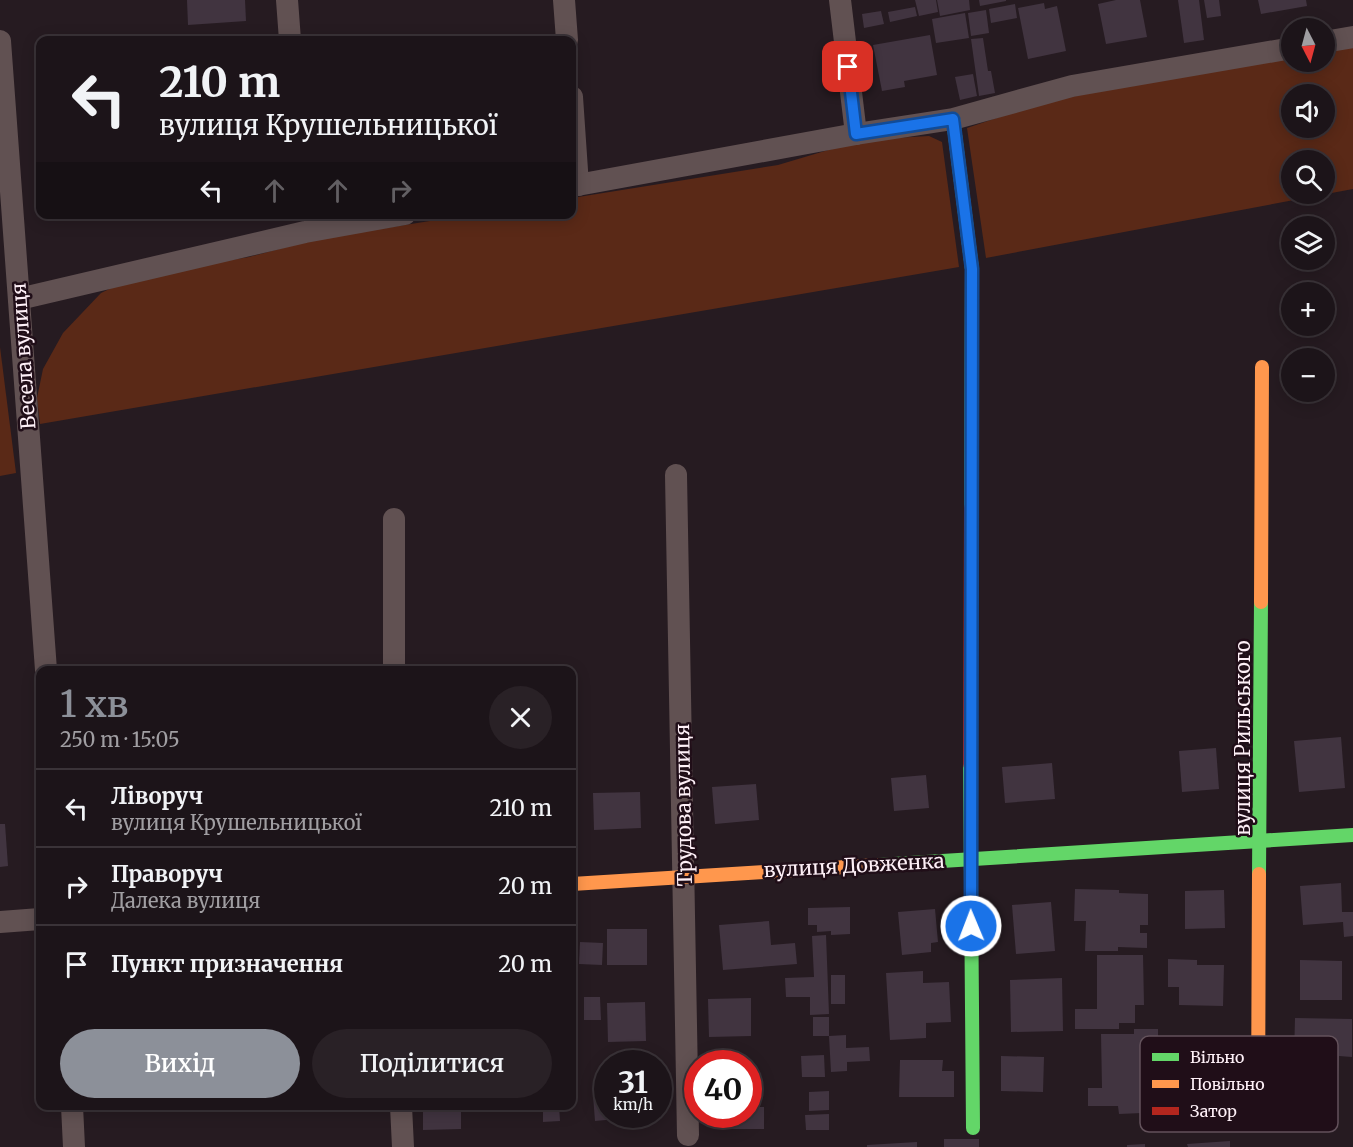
<!DOCTYPE html>
<html lang="uk">
<meta charset="utf-8">
<style>
:root{--surface:#1c1419;--page:#292126;--text:#f1f3f6;--muted:#a09ea2;--line:#3a3338;--accent:#8c9099}
body{margin:0;font-family:Merriweather,serif;background:var(--page);color:var(--text);height:100vh;display:flex;flex-direction:column;font-size:22px;white-space:nowrap}
*{box-sizing:border-box;margin:0}
p{font-size:20px;color:var(--muted)}
.icon{flex:none;width:33px;height:33px;fill:none;stroke:currentColor;stroke-width:2;stroke-linecap:round;stroke-linejoin:round}
.map{position:relative;flex:1;overflow:hidden}
.details{position:absolute;left:36px;top:666px;width:540px;height:444px;display:flex;flex-direction:column;background:var(--surface);border-radius:12px;box-shadow:0 3px 15px #0003,0 0 0 2px var(--line)}
.details>*{flex:none}
.guide{position:absolute;left:36px;top:36px;width:540px;height:183px;border-radius:12px;box-shadow:0 3px 15px #0003,0 0 0 2px var(--line);background:#1c1419;color:var(--text);overflow:hidden}
.needle{width:39px;rotate:174deg}
.tools{position:absolute;left:1281px;top:18px;display:grid;gap:12px}
.tools a{display:grid;place-items:center;width:54px;height:54px;border-radius:50%;background:var(--surface);box-shadow:0 3px 15px #0003,0 0 0 2px var(--line);font-size:30px}
.speed{position:absolute;left:594px;top:1050px;display:flex;gap:12px;font-size:30px;font-weight:700;text-align:center}
.speed>*{display:grid;place-content:center;width:78px;height:78px;border-radius:50%;background:var(--surface);box-shadow:0 3px 15px #0003,0 0 0 2px var(--line);line-height:1}
.speed small{font-size:15px;font-weight:400}
.speed .limit{border:9px solid #d22;background:#fff;color:#111}
.pin{position:absolute;display:grid;place-items:center;width:51px;height:51px;color:#fff;margin:-26px;border-radius:12px;box-shadow:0 3px 9px #0006}
.me{position:absolute;width:66px;margin:-33px;rotate:359deg;stroke-linejoin:round;filter:drop-shadow(0 0 4px #0008)}
.turn{display:flex;align-items:center;gap:21px;height:126px;padding:0 24px;font-size:27px}
.turn .icon{width:78px;height:78px;stroke-width:2.5}
.turn b{display:block;font-size:42px;line-height:51px}
.lanes{display:flex;align-items:center;height:57px;padding:0 24px;background:#0003;justify-content:center;gap:30px;direction:ltr}
.lanes .off{opacity:.35}
.round{display:grid;place-items:center;flex:none;width:63px;height:63px;border-radius:32px;background:var(--page)}
.headline{display:flex;align-items:center;justify-content:space-between;height:102px;padding:0 24px}
h1{font-size:36px;font-weight:600;line-height:45px;color:var(--accent)}
.cta{display:flex;gap:12px;margin-top:auto;padding:12px 24px}
.cta a{flex:1;height:69px;border-radius:36px;background:var(--accent);color:#fff;font-size:24px;font-weight:600;line-height:69px;text-align:center}
.cta a+a{background:var(--page);color:var(--text)}
ul{padding:0;list-style:none}
li{display:flex;align-items:center;gap:18px;height:78px;padding:0 24px;border-top:2px solid var(--line)}
li div{flex:1}
li b{display:block;font-size:22px}
li em{font-style:normal}
.map>svg:first-child{display:block}
</style>
<div class="map">
<svg width="1353" height="1147" viewBox="0 0 1353 1147">
<rect width="100%" height="100%" fill="#261b21"/>
<g fill="#5a2917" fill-rule="evenodd">
<path d="M 1353,44 L 1353,189 L 986,258 L 967,128 L 1026,108 L 1123,84 L 1291,54 L 1292,62 L 1324,62 L 1325,49 ZM 1292,94 L 1324,94 L 1324,128 L 1292,128 ZM 1292,160 L 1324,160 L 1324,194 L 1292,194 Z"/>
<path d="M 929,136 L 942,142 L 959,267 L 40,424 L 37,398 L 43,369 L 63,333 L 101,293 L 136,276 L 249,257 L 316,239 L 468,215 L 572,214 L 572,198 L 778,165 L 845,145 L 895,138 Z"/>
<path d="M 0,347 L 16,473 L 0,476 Z"/>
</g>
<g fill="#413440">
<path d="M 187,0 L 245,0 L 246,21 L 188,25 Z"/>
<path d="M 915,0 L 936,0 L 938,12 L 919,16 Z"/>
<path d="M 937,0 L 969,0 L 970,10 L 940,16 Z"/>
<path d="M 979,0 L 1006,0 L 1006,1 L 980,6 Z"/>
<path d="M 1116,0 L 1140,0 L 1147,37 L 1106,44 L 1098,4 Z"/>
<path d="M 1178,0 L 1199,0 L 1204,40 L 1184,43 Z"/>
<path d="M 1204,0 L 1219,0 L 1221,16 L 1207,18 Z"/>
<path d="M 1258,0 L 1306,0 L 1307,6 L 1261,14 Z"/>
<path d="M 1044,3 L 1045,9 L 1057,6 L 1066,51 L 1028,59 L 1018,8 Z"/>
<path d="M 1015,4 L 1017,18 L 991,23 L 989,9 Z"/>
<path d="M 915,7 L 917,16 L 890,22 L 888,12 Z"/>
<path d="M 986,10 L 989,33 L 971,36 L 968,13 Z"/>
<path d="M 881,11 L 884,24 L 864,28 L 862,14 Z"/>
<path d="M 965,13 L 969,38 L 936,43 L 932,19 Z"/>
<path d="M 930,35 L 937,75 L 904,81 L 905,87 L 882,91 L 873,45 Z"/>
<path d="M 983,38 L 988,71 L 991,71 L 995,93 L 979,96 L 971,39 Z"/>
<path d="M 973,74 L 977,96 L 960,100 L 955,77 Z"/>
<path d="M 1341,737 L 1345,788 L 1299,792 L 1294,741 Z"/>
<path d="M 1216,748 L 1219,789 L 1182,792 L 1179,751 Z"/>
<path d="M 1052,763 L 1055,799 L 1005,803 L 1002,767 Z"/>
<path d="M 926,775 L 929,808 L 894,811 L 891,778 Z"/>
<path d="M 756,784 L 759,820 L 715,824 L 712,787 Z"/>
<path d="M 640,792 L 641,828 L 594,830 L 593,793 Z"/>
<path d="M 0,824 L 5,824 L 8,866 L 0,867 Z"/>
<path d="M 1341,883 L 1342,912 L 1353,912 L 1353,936 L 1344,937 L 1343,922 L 1303,925 L 1300,886 Z"/>
<path d="M 1075,889 L 1119,890 L 1119,893 L 1148,894 L 1148,925 L 1140,925 L 1140,933 L 1147,933 L 1147,948 L 1118,947 L 1118,951 L 1085,951 L 1086,921 L 1074,921 Z"/>
<path d="M 1224,890 L 1225,928 L 1185,929 L 1185,891 Z"/>
<path d="M 1051,902 L 1055,951 L 1016,954 L 1012,905 Z"/>
<path d="M 850,907 L 850,934 L 831,935 L 831,931 L 817,932 L 817,925 L 808,925 L 808,908 Z"/>
<path d="M 935,909 L 938,942 L 931,943 L 931,952 L 902,955 L 898,912 Z"/>
<rect x="572" y="917" width="3" height="71"/>
<path d="M 769,921 L 771,945 L 795,943 L 797,964 L 723,970 L 719,925 Z"/>
<rect x="607" y="929" width="40" height="36"/>
<path d="M 826,935 L 829,1014 L 810,1015 L 810,997 L 786,997 L 785,978 L 814,977 L 812,936 Z"/>
<path d="M 580,942 L 603,943 L 602,965 L 579,964 Z"/>
<path d="M 1097,955 L 1143,955 L 1144,1005 L 1135,1005 L 1135,1023 L 1119,1023 L 1119,1029 L 1075,1029 L 1075,1009 L 1097,1009 Z"/>
<path d="M 1168,959 L 1197,960 L 1197,965 L 1224,965 L 1223,1006 L 1179,1005 L 1179,987 L 1168,987 Z"/>
<path d="M 1300,960 L 1342,961 L 1342,1000 L 1300,1000 Z"/>
<path d="M 923,971 L 923,983 L 949,982 L 951,1022 L 926,1023 L 926,1038 L 890,1040 L 886,973 Z"/>
<rect x="831" y="975" width="14" height="29"/>
<path d="M 1062,978 L 1063,1031 L 1011,1032 L 1010,980 Z"/>
<path d="M 584,997 L 600,997 L 601,1020 L 584,1020 Z"/>
<path d="M 751,998 L 751,1036 L 709,1037 L 708,999 Z"/>
<path d="M 645,1002 L 646,1041 L 608,1042 L 607,1003 Z"/>
<rect x="813" y="1017" width="16" height="19"/>
<path d="M 1295,1018 L 1352,1019 L 1352,1057 L 1339,1056 L 1338,1075 L 1299,1075 L 1299,1056 L 1294,1056 Z"/>
<path d="M 1134,1029 L 1158,1029 L 1158,1044 L 1147,1045 L 1147,1080 L 1164,1080 L 1165,1112 L 1119,1114 L 1118,1106 L 1088,1106 L 1088,1088 L 1102,1088 L 1101,1034 L 1134,1034 Z"/>
<path d="M 846,1035 L 846,1048 L 869,1047 L 870,1061 L 847,1062 L 847,1071 L 831,1072 L 829,1036 Z"/>
<path d="M 824,1055 L 825,1077 L 802,1077 L 801,1056 Z"/>
<path d="M 1001,1056 L 1044,1057 L 1043,1092 L 1001,1091 Z"/>
<path d="M 900,1060 L 943,1060 L 942,1071 L 954,1071 L 954,1097 L 899,1097 Z"/>
<path d="M 748,1074 L 756,1074 L 756,1107 L 764,1107 L 764,1129 L 714,1129 L 714,1114 L 748,1114 Z"/>
<path d="M 829,1091 L 829,1110 L 809,1111 L 809,1092 Z"/>
<path d="M 608,1094 L 608,1114 L 650,1114 L 650,1116 L 595,1121 L 593,1095 Z"/>
<path d="M 423,1106 L 461,1106 L 461,1129 L 423,1130 Z"/>
<rect x="517" y="1106" width="20" height="6"/>
<path d="M 543,1106 L 559,1106 L 560,1121 L 543,1122 Z"/>
<path d="M 829,1114 L 829,1130 L 806,1130 L 805,1115 Z"/>
<rect x="944" y="1139" width="35" height="8"/>
<path d="M 1230,1141 L 1230,1147 L 1188,1147 L 1187,1144 Z"/>
<path d="M 917,1142 L 917,1147 L 867,1147 L 867,1145 Z"/>
<path d="M 1145,1144 L 1145,1147 L 1127,1147 L 1127,1145 Z"/>
</g>
<g fill="none" stroke-linecap="round" stroke-linejoin="round">
<g stroke="#615152" stroke-width="22">
<path d="M 287,0 L 290,40"/>
<path d="M 564,0 L 567,40"/>
<path d="M 840,0 L 856,134"/>
<path d="M 0,41 L 46,670"/>
<path d="M 1324,42 L 1353,37"/>
<path d="M 572,97 L 578,185"/>
<path d="M 572,186 L 856,134 L 953,119 L 1072,86 L 1292,48"/>
<path d="M 19,299 L 305,232 L 405,214"/>
<path d="M 676,475 L 688,1135"/>
<path d="M 394,519 L 394,670"/>
<path d="M 0,922 L 40,919"/>
<path d="M 72,1106 L 74,1147"/>
<path d="M 401,1106 L 403,1147"/>
</g>
<g stroke="#63d668" stroke-width="14">
<path d="M 953,119 L 972,269 L 971,508"/>
<path d="M 970,764 L 973,1128"/>
<path d="M 878,865 L 1353,835"/>
<path d="M 1259,874 L 1261,602"/>
</g>
<g stroke="#ff974d" stroke-width="14">
<path d="M 1261,602 L 1262,367"/>
<path d="M 572,884 L 878,865"/>
<path d="M 1258,1109 L 1259,874"/>
</g>
<path stroke="#b3261e" stroke-width="14" d="M 970,764 L 971,508"/>
</g>
<g fill="none" stroke-linecap="round" stroke-linejoin="round">
<defs>
<path id="route" d="M 848,67 L 856,134 L 953,119 L 972,269 L 971,926"/>
</defs>
<use href="#route" stroke="#114b97" stroke-width="15"/>
<use href="#route" stroke="#1a73e8" stroke-width="10"/>
</g>
<g text-anchor="middle" dominant-baseline="central" stroke-width="5" stroke-linejoin="round" paint-order="stroke">
<g font-size="20" fill="#fef0f7" stroke="#200e18">
<text transform="translate(23 356) rotate(-94)">Весела вулиця</text>
<text transform="translate(1242 738) rotate(-90)">вулиця Рильського</text>
<text transform="translate(683 805) rotate(-91)">Трудова вулиця</text>
<text transform="translate(854 865) rotate(-3)">вулиця Довженка</text>
</g>
</g>
<rect x="1140" y="1036" width="198" height="96" rx="9" fill="#200e18" stroke="#63525b" stroke-width="1.5"/>
<rect x="1152" y="1053" width="27" height="8" fill="#63d668"/>
<rect x="1152" y="1080" width="27" height="8" fill="#ff974d"/>
<rect x="1152" y="1107" width="27" height="8" fill="#b3261e"/>
<g font-size="16" fill="#fef0f7">
<text x="1190" y="1063">Вільно</text>
<text x="1190" y="1090">Повільно</text>
<text x="1190" y="1117">Затор</text>
</g>
</svg>
<div class="tools">
<a><svg class="needle" viewBox="-14 -14 28 28"><path d="M0-13l5 13h-10z" fill="#e53935"/><path d="M0 13l5-13h-10z" fill="#a09ea2"/></svg></a>
<a><svg class="icon" aria-label="sound" viewBox="0 0 24 24"><path d="M4 9h4l5-4v14l-5-4H4zM17 9q2 3 0 6"/></svg></a>
<a><svg class="icon" aria-label="search" viewBox="0 0 24 24"><circle cx="10" cy="10" r="6"/><path d="M15 15l6 6"/></svg></a>
<a><svg class="icon" aria-label="layers" viewBox="0 0 24 24"><path d="M12 4l9 5-9 5-9-5zM3 14l9 5 9-5"/></svg></a>
<a>+</a>
<a>−</a>
</div>
<div class="speed"><div>31<small>km/h</small></div><div class="limit">40</div></div>
<div class="pin" style="left:848px;top:67px;background:#d93025"><svg class="icon" aria-label="arrive" viewBox="0 0 24 24"><path d="M6 21V4h12l-3 4 3 4H6"/></svg></div>
<svg class="me" style="left:971px;top:926px" viewBox="-20 -20 40 40"><circle r="17" fill="#1a73e8" stroke="#fff" stroke-width="3"/><path d="M0-11L8 9 0 5-8 9z" fill="#fff"/></svg>
<div class="guide">
<div class="turn"><svg class="icon" aria-label="left" viewBox="0 0 24 24"><path d="M17 20v-9H6M10 6l-5 5 5 5"/></svg><div><b>210 m</b>вулиця Крушельницької</div></div>
<div class="lanes"><svg class="icon" aria-label="left" viewBox="0 0 24 24"><path d="M17 20v-9H6M10 6l-5 5 5 5"/></svg><svg class="icon off" aria-label="ahead" viewBox="0 0 24 24"><path d="M12 20V5M6 11l6-6 6 6"/></svg><svg class="icon off" aria-label="ahead" viewBox="0 0 24 24"><path d="M12 20V5M6 11l6-6 6 6"/></svg><svg class="icon off" aria-label="right" viewBox="0 0 24 24"><path d="M7 20v-9h11M14 6l5 5-5 5"/></svg></div>
</div>
<section class="details">
<div class="headline"><div><h1>1 хв</h1><p>250 m · 15:05</p></div><a class="round"><svg class="icon" aria-label="close" viewBox="0 0 24 24"><path d="M6 6l12 12M18 6L6 18"/></svg></a></div>
<ul>
<li><svg class="icon" aria-label="left" viewBox="0 0 24 24"><path d="M17 20v-9H6M10 6l-5 5 5 5"/></svg><div><b>Ліворуч</b><p>вулиця Крушельницької</p></div><em>210 m</em></li>
<li><svg class="icon" aria-label="right" viewBox="0 0 24 24"><path d="M7 20v-9h11M14 6l5 5-5 5"/></svg><div><b>Праворуч</b><p>Далека вулиця</p></div><em>20 m</em></li>
<li><svg class="icon" aria-label="arrive" viewBox="0 0 24 24"><path d="M6 21V4h12l-3 4 3 4H6"/></svg><div><b>Пункт призначення</b></div><em>20 m</em></li>
</ul>
<div class="cta"><a>Вихід</a><a>Поділитися</a></div>
</section>
</div>
